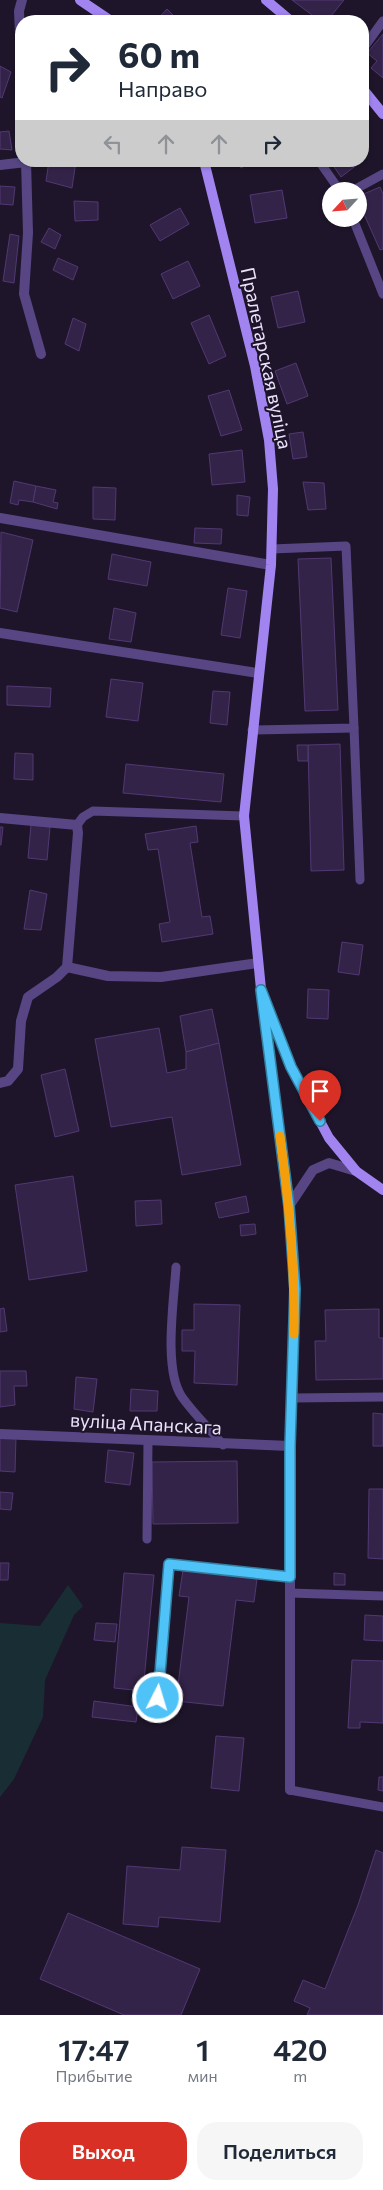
<!DOCTYPE html>
<html lang="ru">
<meta charset="utf-8">
<style>
:root{--surface:#fff;--page:#f6f6f7;--text:#1f2937;--muted:#747a83;--accent:#d93025}
body{margin:0;font-family:Commissioner,sans-serif;background:var(--page);color:var(--text);height:100vh;display:flex;flex-direction:column;font-size:19px;white-space:nowrap}
*{box-sizing:border-box;margin:0}
p{font-size:16px;color:var(--muted)}
.icon{flex:none;width:28px;height:28px;fill:none;stroke:currentColor;stroke-width:2;stroke-linecap:round;stroke-linejoin:round}
.map{position:relative;height:2015px;overflow:hidden}
.drawer{display:flex;flex-direction:column;background:var(--surface);flex:1}
.drawer>*{flex:none}
.hud{position:absolute;left:15px;top:15px;width:354px;height:152px;border-radius:20px;box-shadow:0 1px 4px #0004;background:#fff;color:var(--text);overflow:hidden}
.needle{width:32px;rotate:244deg}
.controls{position:absolute;left:322px;top:182px;display:grid;gap:10px}
.controls a{display:grid;place-items:center;width:45px;height:45px;border-radius:50%;background:var(--surface);box-shadow:0 1px 4px #0004;font-size:25px}
.pin{position:absolute;display:grid;place-items:center;width:42px;height:42px;color:#fff;margin:-51px -21px;border-radius:50% 50% 50% 0;rotate:-45deg;box-shadow:0 0 5px #0007}
.pin .icon{rotate:45deg}
.me{position:absolute;width:55px;margin:-28px;rotate:5deg;stroke-linejoin:round;filter:drop-shadow(0 0 4px #0008)}
.turn{display:flex;align-items:center;gap:18px;height:105px;padding:0 20px;font-size:22px}
.turn .icon{width:65px;height:65px;stroke-width:2.5}
.turn b{display:block;font-size:35px;line-height:42px}
.lanes{display:flex;align-items:center;height:48px;padding:0 20px;background:#0003;justify-content:center;gap:25px;direction:ltr}
.lanes .off{opacity:.35}
.eta{display:flex;justify-content:space-evenly;align-items:center;height:85px;text-align:center}
.eta b{font-size:30px;font-weight:600;line-height:35px}
.primary-button{display:flex;gap:10px;margin-top:auto;padding:10px 20px}
.primary-button a{flex:1;height:58px;border-radius:20px;background:var(--accent);color:#fff;font-size:20px;font-weight:600;line-height:58px;text-align:center}
.primary-button a+a{background:var(--page);color:var(--text)}
.map>svg:first-child{display:block}
</style>
<div class="map">
<svg width="383" height="2015" viewBox="0 0 383 2015">
<rect width="100%" height="100%" fill="#1e152a"/>
<path fill="#182e34" d="M 68,1585 L 83,1606 L 74,1615 L 45,1680 L 43,1717 L 14,1779 L 0,1797 L 0,1623 L 40,1626 Z"/>
<g fill="#342349" stroke="#513872">
<path d="M 292,0 L 344,0 L 327,21 L 320,21 Z"/>
<path d="M 167,9 L 179,21 L 156,21 Z"/>
<path d="M 383,34 L 383,78 L 371,68 L 377,61 L 367,53 Z"/>
<path d="M 0,66 L 11,72 L 2,98 L 0,97 Z"/>
<path d="M 9,131 L 12,150 L 0,149 L 0,132 Z"/>
<path d="M 49,161 L 76,161 L 72,188 L 46,181 Z"/>
<path d="M 238,161 L 253,161 L 241,168 Z"/>
<path d="M 330,161 L 362,161 L 341,177 Z"/>
<path d="M 0,186 L 15,187 L 13,205 L 0,204 Z"/>
<path d="M 380,187 L 383,194 L 383,249 L 380,250 L 359,203 L 359,196 Z"/>
<path d="M 282,190 L 287,218 L 255,223 L 250,195 Z"/>
<path d="M 74,201 L 98,202 L 98,220 L 75,221 Z"/>
<path d="M 180,208 L 189,224 L 160,241 L 150,225 Z"/>
<path d="M 49,228 L 61,235 L 55,249 L 41,242 Z"/>
<path d="M 10,234 L 19,236 L 14,283 L 3,281 Z"/>
<path d="M 58,258 L 78,267 L 73,280 L 53,270 Z"/>
<path d="M 188,261 L 200,286 L 173,299 L 161,274 Z"/>
<path d="M 298,291 L 305,322 L 278,328 L 271,297 Z"/>
<path d="M 209,315 L 226,356 L 209,364 L 191,323 Z"/>
<path d="M 73,318 L 86,324 L 79,351 L 65,344 Z"/>
<path d="M 296,363 L 308,396 L 287,404 L 275,371 Z"/>
<path d="M 229,390 L 242,430 L 221,436 L 208,396 Z"/>
<path d="M 303,432 L 307,457 L 293,459 L 289,434 Z"/>
<path d="M 242,450 L 245,482 L 212,485 L 209,454 Z"/>
<path d="M 14,481 L 36,486 L 33,502 L 19,500 L 18,505 L 10,503 Z"/>
<path d="M 303,482 L 324,483 L 326,509 L 308,510 Z"/>
<path d="M 36,486 L 56,490 L 53,502 L 58,503 L 57,509 L 33,502 Z"/>
<path d="M 93,487 L 116,488 L 115,520 L 93,519 Z"/>
<path d="M 237,495 L 250,497 L 248,516 L 237,515 Z"/>
<path d="M 195,528 L 222,529 L 221,544 L 194,543 Z"/>
<path d="M 1,532 L 33,540 L 17,612 L 0,608 Z"/>
<path d="M 112,554 L 151,562 L 147,586 L 108,579 Z"/>
<path d="M 331,558 L 338,710 L 305,711 L 298,559 Z"/>
<path d="M 228,588 L 247,591 L 240,638 L 221,635 Z"/>
<path d="M 114,608 L 136,613 L 131,642 L 109,639 Z"/>
<path d="M 111,679 L 143,683 L 138,721 L 106,717 Z"/>
<path d="M 7,686 L 51,688 L 50,707 L 7,705 Z"/>
<path d="M 213,691 L 230,692 L 227,725 L 210,723 Z"/>
<path d="M 340,744 L 344,870 L 311,871 L 308,745 Z"/>
<path d="M 297,745 L 308,745 L 308,761 L 298,761 Z"/>
<path d="M 15,753 L 33,754 L 33,780 L 14,779 Z"/>
<path d="M 126,764 L 224,774 L 221,802 L 123,793 Z"/>
<path d="M 31,825 L 50,827 L 47,860 L 28,858 Z"/>
<path d="M 196,826 L 198,842 L 190,843 L 202,917 L 210,916 L 213,934 L 162,942 L 159,924 L 170,922 L 158,849 L 148,850 L 145,834 Z"/>
<path d="M 0,827 L 3,827 L 1,845 L 0,845 Z"/>
<path d="M 30,890 L 47,894 L 41,930 L 24,929 Z"/>
<path d="M 342,942 L 363,945 L 359,975 L 338,972 Z"/>
<path d="M 308,989 L 329,990 L 328,1019 L 307,1018 Z"/>
<path d="M 212,1009 L 219,1043 L 186,1052 L 180,1016 Z"/>
<path d="M 159,1028 L 167,1073 L 186,1069 L 186,1052 L 219,1043 L 241,1165 L 182,1175 L 172,1117 L 111,1127 L 95,1039 Z"/>
<path d="M 65,1069 L 79,1131 L 55,1137 L 41,1075 Z"/>
<path d="M 73,1176 L 87,1271 L 29,1280 L 15,1185 Z"/>
<path d="M 246,1196 L 249,1212 L 219,1218 L 215,1203 Z"/>
<path d="M 161,1200 L 162,1224 L 136,1226 L 135,1201 Z"/>
<path d="M 255,1224 L 256,1234 L 241,1236 L 240,1225 Z"/>
<path d="M 194,1304 L 240,1305 L 237,1385 L 194,1383 L 195,1351 L 182,1351 L 182,1330 L 194,1330 Z"/>
<path d="M 4,1308 L 7,1331 L 0,1332 L 0,1309 Z"/>
<path d="M 379,1309 L 379,1338 L 383,1338 L 383,1379 L 316,1380 L 315,1341 L 326,1341 L 325,1310 Z"/>
<path d="M 0,1371 L 26,1371 L 27,1386 L 14,1386 L 15,1405 L 0,1407 Z"/>
<path d="M 76,1377 L 97,1379 L 93,1412 L 74,1409 Z"/>
<path d="M 131,1389 L 158,1391 L 157,1411 L 130,1411 Z"/>
<path d="M 373,1413 L 383,1414 L 383,1446 L 373,1446 Z"/>
<path d="M 16,1436 L 15,1472 L 0,1471 L 0,1437 Z"/>
<path d="M 108,1450 L 134,1453 L 130,1485 L 105,1482 Z"/>
<path d="M 237,1461 L 238,1523 L 153,1524 L 152,1462 Z"/>
<path d="M 369,1489 L 383,1489 L 383,1559 L 368,1558 Z"/>
<path d="M 0,1492 L 13,1493 L 11,1510 L 0,1509 Z"/>
<path d="M 0,1563 L 9,1563 L 8,1580 L 0,1580 Z"/>
<path d="M 183,1570 L 257,1579 L 254,1602 L 236,1600 L 223,1706 L 176,1701 L 189,1597 L 179,1596 Z"/>
<path d="M 124,1573 L 154,1575 L 143,1691 L 114,1688 Z"/>
<path d="M 334,1573 L 345,1574 L 345,1585 L 334,1585 Z"/>
<path d="M 365,1615 L 383,1616 L 383,1641 L 364,1640 Z"/>
<path d="M 96,1623 L 117,1624 L 115,1642 L 94,1640 Z"/>
<path d="M 352,1660 L 383,1661 L 383,1723 L 360,1722 L 360,1728 L 348,1728 Z"/>
<path d="M 94,1701 L 138,1707 L 136,1722 L 92,1717 Z"/>
<path d="M 216,1736 L 244,1738 L 239,1791 L 211,1788 Z"/>
<path d="M 379,1777 L 383,1777 L 383,1791 L 378,1790 Z"/>
<path d="M 182,1847 L 226,1850 L 220,1922 L 159,1917 L 158,1927 L 123,1924 L 127,1866 L 180,1870 Z"/>
<path d="M 376,1850 L 383,1853 L 383,2015 L 307,2015 L 310,2008 L 294,2001 L 303,1980 L 325,1989 L 358,1905 Z"/>
<path d="M 68,1913 L 200,1969 L 181,2015 L 124,2015 L 40,1979 Z"/>
</g>
<g fill="none" stroke-linecap="round" stroke-linejoin="round">
<g stroke="#574683" stroke-width="9">
<path d="M 362,50 L 383,21"/>
<path d="M 319,161 L 340,191"/>
<path d="M 352,191 L 383,174"/>
<path d="M 353,219 L 383,294"/>
<path d="M 354,728 L 360,880"/>
<path d="M 252,730 L 354,728 L 346,546 L 272,549"/>
<path d="M 77,825 L 83,817 L 93,811 L 244,816"/>
<path d="M 176,1267 C 174,1300 163,1370 182,1397 C 194,1414 210,1429 223,1445"/>
<path d="M 293,1398 L 383,1397"/>
<path d="M 147,1539 L 148,1441"/>
<path d="M 290,1593 L 383,1596"/>
<path d="M 157,1698 L 169,1564 L 290,1577"/>
<path d="M 290,1790 L 383,1807"/>
</g>
<g stroke="#574683" stroke-width="10">
<path d="M 21,57 L 19,11 L 22,0"/>
<path d="M 26,161 L 28,233 L 24,294 L 41,354"/>
<path d="M 0,165 L 26,162"/>
<path d="M 0,518 L 271,565"/>
<path d="M 0,633 L 258,673"/>
<path d="M 0,818 L 77,825 L 78,833 L 67,967 L 57,977 L 28,997 L 21,1021 L 18,1069 L 8,1081 L 0,1083"/>
<path d="M 67,967 L 108,976 L 161,977 L 258,963"/>
<path d="M 262,998 L 289,1206 L 295,1289 L 290,1446 L 290,1790"/>
<path d="M 289,1206 L 313,1170 L 329,1163 L 356,1171"/>
<path d="M 0,1434 L 290,1446"/>
</g>
<g stroke="#a184f0" stroke-width="10">
<path d="M 80,0 L 111,21"/>
<path d="M 266,0 L 291,21"/>
<path d="M 362,88 L 383,114"/>
<path d="M 204,161 L 255,366 L 269,440 L 273,489 L 271,565 L 244,816 L 261,989 L 291,1067 L 329,1138 L 356,1171 L 383,1190"/>
</g>
</g>
<g fill="none" stroke-linecap="round" stroke-linejoin="round">
<defs>
<path id="route" d="M 158,1698 L 169,1564 L 290,1577 L 290,1446 L 295,1289 L 289,1206 L 261,990 L 291,1067 L 320,1121"/>
</defs>
<use href="#route" stroke="#337fa1" stroke-width="12"/>
<use href="#route" stroke="#4fc3f7" stroke-width="9"/>
<path stroke="#f59e0b" stroke-width="9" d="M 280,1136 C 289,1202 295,1267 294,1334"/>
</g>
<g text-anchor="middle" dominant-baseline="central" stroke-width="4" stroke-linejoin="round" paint-order="stroke">
<g font-size="19" fill="#ebe2fb" stroke="#1e152a">
<text transform="translate(267 358) rotate(78)">Пралетарская вуліца</text>
<text transform="translate(146 1423) rotate(3)">вуліца Апанскага</text>
</g>
</g>
</svg>
<div class="controls">
<a><svg class="needle" viewBox="-14 -14 28 28"><path d="M0-13l5 13h-10z" fill="#e53935"/><path d="M0 13l5-13h-10z" fill="#747a83"/></svg></a>
</div>
<div class="pin" style="left:320px;top:1121px;background:#d93025"><svg class="icon" aria-label="arrive" viewBox="0 0 24 24"><path d="M6 21V4h12l-3 4 3 4H6"/></svg></div>
<svg class="me" style="left:158px;top:1698px" viewBox="-20 -20 40 40"><circle r="17" fill="#4fc3f7" stroke="#fff" stroke-width="3"/><path d="M0-11L8 9 0 5-8 9z" fill="#fff"/></svg>
<div class="hud">
<div class="turn"><svg class="icon" aria-label="right" viewBox="0 0 24 24"><path d="M7 20v-9h11M14 6l5 5-5 5"/></svg><div><b>60 m</b>Направо</div></div>
<div class="lanes"><svg class="icon off" aria-label="left" viewBox="0 0 24 24"><path d="M17 20v-9H6M10 6l-5 5 5 5"/></svg><svg class="icon off" aria-label="ahead" viewBox="0 0 24 24"><path d="M12 20V5M6 11l6-6 6 6"/></svg><svg class="icon off" aria-label="ahead" viewBox="0 0 24 24"><path d="M12 20V5M6 11l6-6 6 6"/></svg><svg class="icon" aria-label="right" viewBox="0 0 24 24"><path d="M7 20v-9h11M14 6l5 5-5 5"/></svg></div>
</div>
</div>
<section class="drawer">
<div class="eta">
<div><b>17:47</b><p>Прибытие</p></div>
<div><b>1</b><p>мин</p></div>
<div><b>420</b><p>m</p></div>
</div>
<div class="primary-button"><a>Выход</a><a>Поделиться</a></div>
</section>
